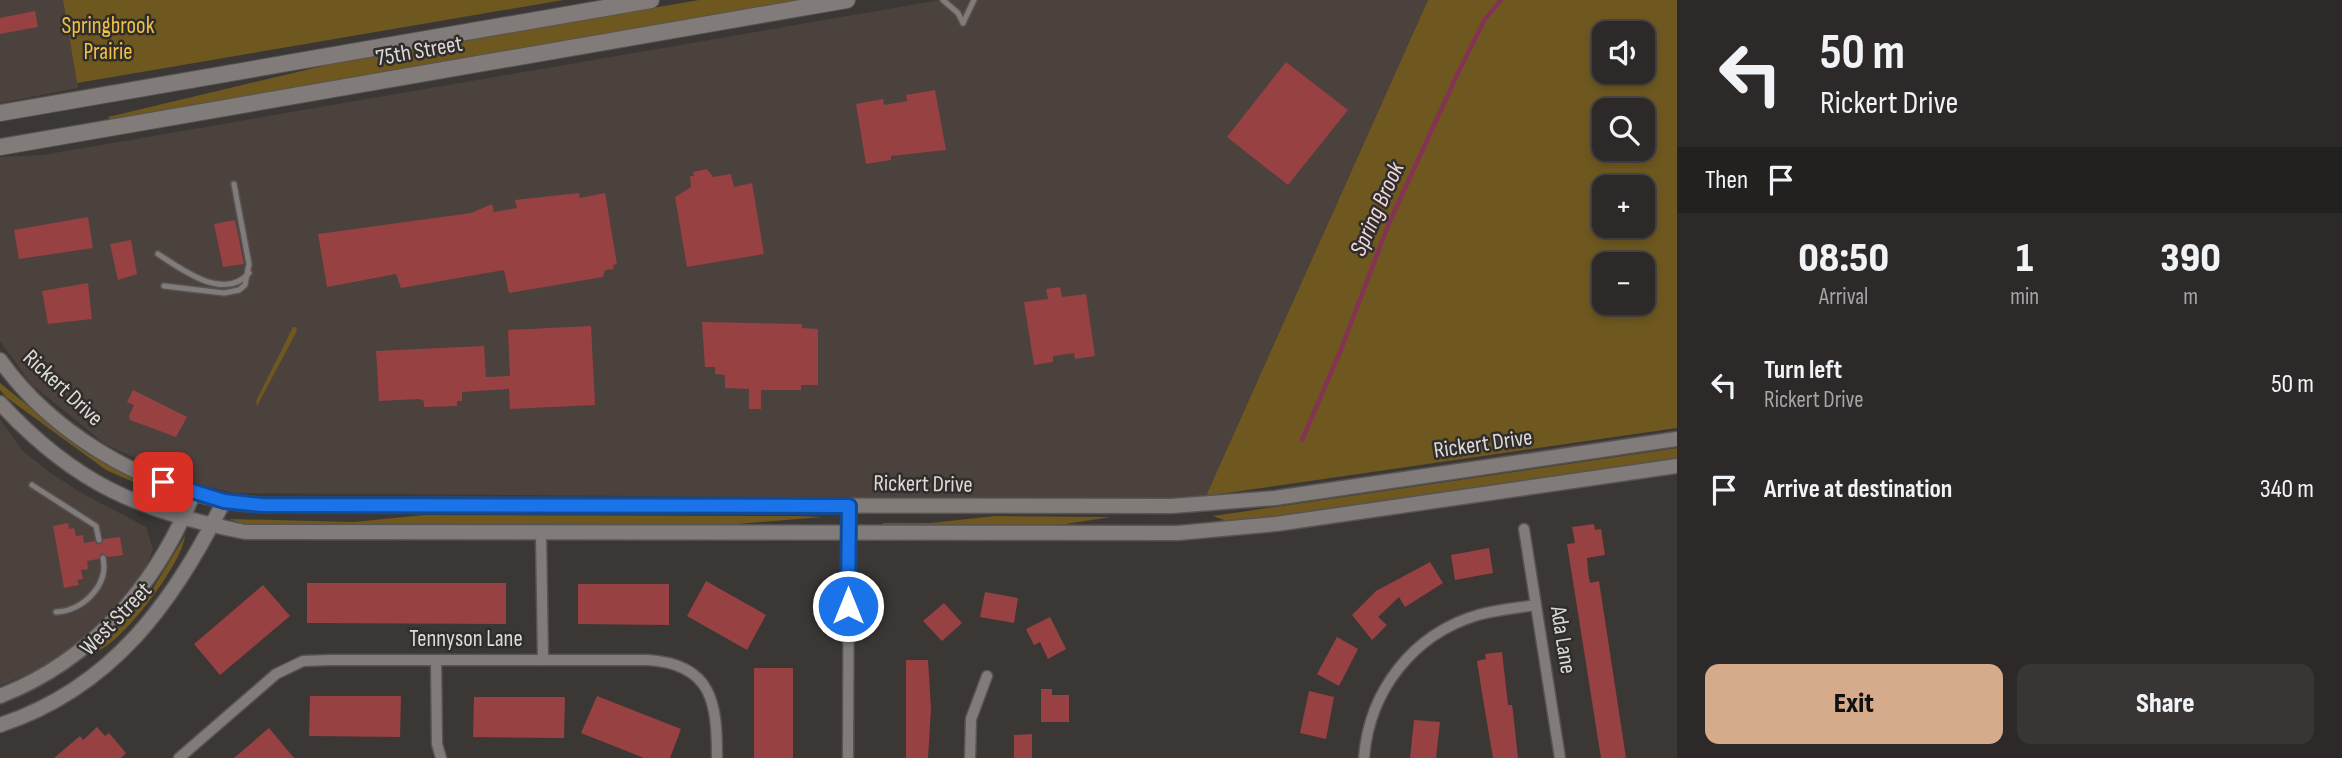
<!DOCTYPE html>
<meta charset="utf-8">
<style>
:root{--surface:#2c2928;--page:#383534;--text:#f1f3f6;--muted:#a6a6a8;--line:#484545;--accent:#d6ab8b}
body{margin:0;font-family:"Sofia Sans Condensed",sans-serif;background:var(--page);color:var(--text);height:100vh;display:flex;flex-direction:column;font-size:26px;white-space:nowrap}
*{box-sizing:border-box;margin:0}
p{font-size:23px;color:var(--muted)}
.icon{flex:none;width:38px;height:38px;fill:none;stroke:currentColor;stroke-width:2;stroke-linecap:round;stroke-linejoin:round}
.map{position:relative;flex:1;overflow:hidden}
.panel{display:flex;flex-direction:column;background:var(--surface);width:665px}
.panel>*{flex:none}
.banner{background:#2c2928;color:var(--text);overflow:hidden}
.fabs{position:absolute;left:1592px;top:21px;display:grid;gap:14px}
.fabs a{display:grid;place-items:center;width:63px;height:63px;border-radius:14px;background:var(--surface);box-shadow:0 4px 10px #0003,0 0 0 2px var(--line);font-size:35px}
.pin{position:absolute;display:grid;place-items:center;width:60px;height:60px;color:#fff;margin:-30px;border-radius:14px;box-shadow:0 4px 10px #0006}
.me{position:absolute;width:77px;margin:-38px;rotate:0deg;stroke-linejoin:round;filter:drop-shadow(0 0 5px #0008)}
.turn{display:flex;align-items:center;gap:24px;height:147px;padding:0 28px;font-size:32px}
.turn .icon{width:91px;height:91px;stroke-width:2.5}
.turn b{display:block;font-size:49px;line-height:60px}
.then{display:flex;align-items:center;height:66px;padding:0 28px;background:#0003;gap:14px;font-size:26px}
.eta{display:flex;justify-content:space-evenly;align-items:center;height:119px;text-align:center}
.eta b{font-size:42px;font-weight:800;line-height:49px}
.cta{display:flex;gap:14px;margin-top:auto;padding:14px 28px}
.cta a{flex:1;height:80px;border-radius:14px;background:var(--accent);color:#111;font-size:28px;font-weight:800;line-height:80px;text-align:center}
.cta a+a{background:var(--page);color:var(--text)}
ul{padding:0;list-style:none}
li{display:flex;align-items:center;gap:21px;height:105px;padding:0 28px}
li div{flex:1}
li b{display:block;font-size:26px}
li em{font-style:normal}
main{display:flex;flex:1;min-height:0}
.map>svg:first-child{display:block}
</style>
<main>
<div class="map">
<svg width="1677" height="758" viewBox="0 0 1677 758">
<rect width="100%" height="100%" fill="#3b3735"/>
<g fill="#4b413d">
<path d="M 0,0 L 63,0 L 78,88 L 0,103 Z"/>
<path d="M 940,0 L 1428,0 L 1206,496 L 1152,500 L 234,493 L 184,481 L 105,444 L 31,384 L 0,341 L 0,157 L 43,155 Z"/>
<path d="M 0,419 L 22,450 L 48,471 L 78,491 L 146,527 L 153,549 L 145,571 L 112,612 L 69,649 L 36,670 L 0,686 Z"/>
</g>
<g fill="#6e5820" fill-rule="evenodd">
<path d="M 63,0 L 563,0 L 77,83 Z"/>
<path d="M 699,0 L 802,0 L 110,120 L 108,117 L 335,63 Z"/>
<path d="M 1428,0 L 1677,0 L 1677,428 L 1206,496 ZM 1605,33 L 1643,33 L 1643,72 L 1605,72 ZM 1605,110 L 1643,110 L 1643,149 L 1605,149 ZM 1605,187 L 1643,187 L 1643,226 L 1605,226 ZM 1605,264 L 1643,264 L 1643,303 L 1605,303 Z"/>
<path d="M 293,327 L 296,327 L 297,331 L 257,406 L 256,401 Z"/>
<path d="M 0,383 L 84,451 L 170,498 L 106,470 L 6,397 L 0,390 Z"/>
<path d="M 1677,448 L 1677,458 L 1261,519 L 1229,522 L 1213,516 Z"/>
<path d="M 424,515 L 796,516 L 822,517 L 701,527 L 269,526 L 243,524 L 229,519 L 354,522 Z"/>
<path d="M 995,516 L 1111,517 L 1040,528 L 881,526 L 883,523 L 931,523 Z"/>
<path d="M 185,536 C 182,564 123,642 96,652 L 152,590 Z"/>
</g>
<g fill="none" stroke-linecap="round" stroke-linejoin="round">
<path stroke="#853352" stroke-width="4.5" d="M 1302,440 L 1340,352 L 1389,223 L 1457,75 L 1485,19 L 1501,0"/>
</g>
<g fill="#974143">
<path d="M 35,11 L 38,27 L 0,34 L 0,18 Z"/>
<path d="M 1286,62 L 1348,110 L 1288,185 L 1227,137 Z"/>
<path d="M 935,90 L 946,150 L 891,156 L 891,160 L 866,164 L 856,104 L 883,99 L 884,105 L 907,101 L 906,95 Z"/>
<path d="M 707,169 L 713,177 L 731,174 L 734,187 L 752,183 L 764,254 L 687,267 L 675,197 L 691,187 L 690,176 L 694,176 L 693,172 Z"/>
<path d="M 579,193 L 580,198 L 605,193 L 617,264 L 613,265 L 614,269 L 605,270 L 603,277 L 509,293 L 504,270 L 401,288 L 396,274 L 327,287 L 318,234 L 471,213 L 492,204 L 494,212 L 517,208 L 515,200 Z"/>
<path d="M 88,217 L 93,248 L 19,259 L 14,230 Z"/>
<path d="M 235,220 L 244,264 L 223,267 L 214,224 Z"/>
<path d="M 131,240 L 137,274 L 118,280 L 110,244 Z"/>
<path d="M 88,283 L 92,319 L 48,324 L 42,291 Z"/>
<path d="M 1060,287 L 1062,297 L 1086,294 L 1095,356 L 1075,359 L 1074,353 L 1053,356 L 1053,362 L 1034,365 L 1024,302 L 1048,299 L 1046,289 Z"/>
<path d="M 702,322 L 802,324 L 802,328 L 818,329 L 818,385 L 801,385 L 801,390 L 761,390 L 761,409 L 749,409 L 749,389 L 725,388 L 725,375 L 715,374 L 715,367 L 705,367 Z"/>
<path d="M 591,326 L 595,405 L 510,409 L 509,389 L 462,392 L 462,401 L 457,401 L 457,406 L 424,407 L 424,401 L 419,399 L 379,401 L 376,351 L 484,346 L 486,377 L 510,376 L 508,330 Z"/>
<path d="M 133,390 L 187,417 L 176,437 L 130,420 L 129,416 L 134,405 L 127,402 Z"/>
<path d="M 68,523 L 69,529 L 74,528 L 76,536 L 83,535 L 84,543 L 94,541 L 99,545 L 104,539 L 120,537 L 123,555 L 108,557 L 102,553 L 98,559 L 87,561 L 88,569 L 81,570 L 83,579 L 77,580 L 79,585 L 64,588 L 53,526 Z"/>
<path d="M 1594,524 L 1595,530 L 1601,529 L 1605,555 L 1587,558 L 1588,572 L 1590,583 L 1599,581 L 1626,758 L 1601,758 L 1567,544 L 1575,543 L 1572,527 Z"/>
<path d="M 1489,548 L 1493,573 L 1455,580 L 1451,555 Z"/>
<path d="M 1430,562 L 1443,583 L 1405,607 L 1399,597 L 1378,617 L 1387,625 L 1372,640 L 1352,615 L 1376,591 Z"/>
<path d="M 706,581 L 766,615 L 747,650 L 687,616 Z"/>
<path d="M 307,583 L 506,583 L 506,624 L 307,623 Z"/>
<path d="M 578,584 L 669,584 L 669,625 L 578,624 Z"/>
<path d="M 263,585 L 290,616 L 220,675 L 194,644 Z"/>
<path d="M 985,592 L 1018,598 L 1014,623 L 980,617 Z"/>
<path d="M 944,603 L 962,623 L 942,641 L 923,621 Z"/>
<path d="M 1050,617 L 1066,649 L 1048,659 L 1040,642 L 1034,645 L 1026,629 Z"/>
<path d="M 1337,637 L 1358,649 L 1339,686 L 1317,674 Z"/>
<path d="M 1502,652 L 1508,705 L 1512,705 L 1513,712 L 1518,758 L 1493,758 L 1483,699 L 1477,661 L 1486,659 L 1485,654 Z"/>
<path d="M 906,660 L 928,660 L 931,709 L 928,758 L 906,758 Z"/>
<rect x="754" y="668" width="39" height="90"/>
<path d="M 1041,689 L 1052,689 L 1052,695 L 1069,695 L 1069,722 L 1041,722 Z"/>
<path d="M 1309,691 L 1334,697 L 1326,739 L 1300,733 Z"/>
<path d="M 310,696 L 401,696 L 400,737 L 309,736 Z"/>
<path d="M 597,696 L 681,729 L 670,758 L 644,758 L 581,733 Z"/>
<path d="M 474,697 L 565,697 L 564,738 L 473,737 Z"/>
<path d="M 1414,720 L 1440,722 L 1436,758 L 1410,758 Z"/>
<path d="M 97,727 L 105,736 L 109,733 L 126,753 L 121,758 L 54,758 L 80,736 L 83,740 Z"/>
<path d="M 269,728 L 294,758 L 234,758 Z"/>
<path d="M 1032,734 L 1032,758 L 1014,758 L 1014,735 Z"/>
</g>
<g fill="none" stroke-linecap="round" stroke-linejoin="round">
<defs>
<g id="service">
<path d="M 943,0 L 958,13 L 963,23"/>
<path d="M 963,23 L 974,0"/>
<path d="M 158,254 C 181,269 224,302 249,273"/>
<path d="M 164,286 L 224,293 L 239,290 L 245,285 L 249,264 L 234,184"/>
<path d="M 32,485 L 96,526 L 99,540"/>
<path d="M 56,612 C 83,611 109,585 103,558"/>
</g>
<g id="minor">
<path d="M 1524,529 L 1560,758"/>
<path d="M 541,534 L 543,660"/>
<path d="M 436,660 L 437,744 L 441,758"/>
<path d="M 179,758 L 276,674 L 303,661 L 330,660 L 648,660 C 713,664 717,704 717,758"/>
<path d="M 848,758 L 849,506"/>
<path d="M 970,758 L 971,719 L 987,676"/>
<path d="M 1364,758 C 1369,691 1413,634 1478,615 C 1496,610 1517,608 1536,605"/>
</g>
<g id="tertiary">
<path d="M 0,360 C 51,432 138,483 224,501 C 236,504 249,504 261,505 L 1172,506 L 1275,498 L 1677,439"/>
<path d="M 0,403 C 75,484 139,511 245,532 L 1178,533 L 1276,524 L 1677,466"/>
<path d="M 0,696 C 93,660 158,583 194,492"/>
<path d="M 0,725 C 112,688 174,602 224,501"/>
</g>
<g id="secondary">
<path d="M 0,113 L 651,0"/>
<path d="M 0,147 L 847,0"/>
</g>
</defs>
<use href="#service" stroke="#565352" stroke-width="8"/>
<use href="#minor" stroke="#565352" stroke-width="13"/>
<use href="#tertiary" stroke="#565352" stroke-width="17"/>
<use href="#secondary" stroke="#565352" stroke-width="18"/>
<use href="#service" stroke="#817c7a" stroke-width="5"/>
<use href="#minor" stroke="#817c7a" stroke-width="10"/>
<use href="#tertiary" stroke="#817c7a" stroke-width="14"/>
<use href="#secondary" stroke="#817c7a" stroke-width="16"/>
</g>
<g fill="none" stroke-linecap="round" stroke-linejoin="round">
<defs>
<path id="route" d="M 163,482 L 224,501 L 261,505 L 849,506 L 848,606"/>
</defs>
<use href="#route" stroke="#114b97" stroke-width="18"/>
<use href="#route" stroke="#1a73e8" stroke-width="12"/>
</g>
<g text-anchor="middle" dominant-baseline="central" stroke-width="5" stroke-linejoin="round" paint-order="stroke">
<g font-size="23" fill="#f1c146" stroke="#302d2b">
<text x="108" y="26">Springbrook<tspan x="108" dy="26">Prairie</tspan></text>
</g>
<g font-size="23" fill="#dddad9" stroke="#302d2b">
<text transform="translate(419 51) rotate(-10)">75th Street</text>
<text transform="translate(63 388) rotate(43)">Rickert Drive</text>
<text transform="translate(1483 444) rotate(-8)">Rickert Drive</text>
<text transform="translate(923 484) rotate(1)">Rickert Drive</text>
<text transform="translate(116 619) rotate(-46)">West Street</text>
<text x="466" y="639">Tennyson Lane</text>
<text transform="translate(1563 640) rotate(81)">Ada Lane</text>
</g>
<g font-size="24" font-style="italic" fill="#efd6dd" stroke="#302d2b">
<text transform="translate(1377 209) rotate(-66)">Spring Brook</text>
</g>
</g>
</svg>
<div class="fabs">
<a><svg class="icon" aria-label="sound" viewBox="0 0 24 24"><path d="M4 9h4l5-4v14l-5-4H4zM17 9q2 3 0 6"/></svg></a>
<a><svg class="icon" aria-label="search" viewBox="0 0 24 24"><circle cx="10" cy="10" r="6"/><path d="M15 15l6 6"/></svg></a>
<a>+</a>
<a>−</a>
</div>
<div class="pin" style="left:163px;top:482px;background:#d93025"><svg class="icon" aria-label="arrive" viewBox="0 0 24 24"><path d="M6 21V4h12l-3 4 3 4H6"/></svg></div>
<svg class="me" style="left:848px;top:606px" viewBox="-20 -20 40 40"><circle r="17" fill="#1a73e8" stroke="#fff" stroke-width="3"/><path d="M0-11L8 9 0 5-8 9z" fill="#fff"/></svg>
</div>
<section class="panel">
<div class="banner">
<div class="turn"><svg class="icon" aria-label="left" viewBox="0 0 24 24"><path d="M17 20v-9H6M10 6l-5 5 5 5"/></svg><div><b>50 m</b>Rickert Drive</div></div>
<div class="then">Then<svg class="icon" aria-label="arrive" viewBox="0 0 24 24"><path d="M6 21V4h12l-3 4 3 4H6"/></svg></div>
</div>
<div class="eta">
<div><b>08:50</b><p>Arrival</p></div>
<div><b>1</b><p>min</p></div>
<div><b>390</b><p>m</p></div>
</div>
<ul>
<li><svg class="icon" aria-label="left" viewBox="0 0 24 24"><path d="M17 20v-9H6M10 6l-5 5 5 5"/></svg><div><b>Turn left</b><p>Rickert Drive</p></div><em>50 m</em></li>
<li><svg class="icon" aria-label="arrive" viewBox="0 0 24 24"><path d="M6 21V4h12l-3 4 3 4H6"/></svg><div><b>Arrive at destination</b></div><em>340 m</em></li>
</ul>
<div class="cta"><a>Exit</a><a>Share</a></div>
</section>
</main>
